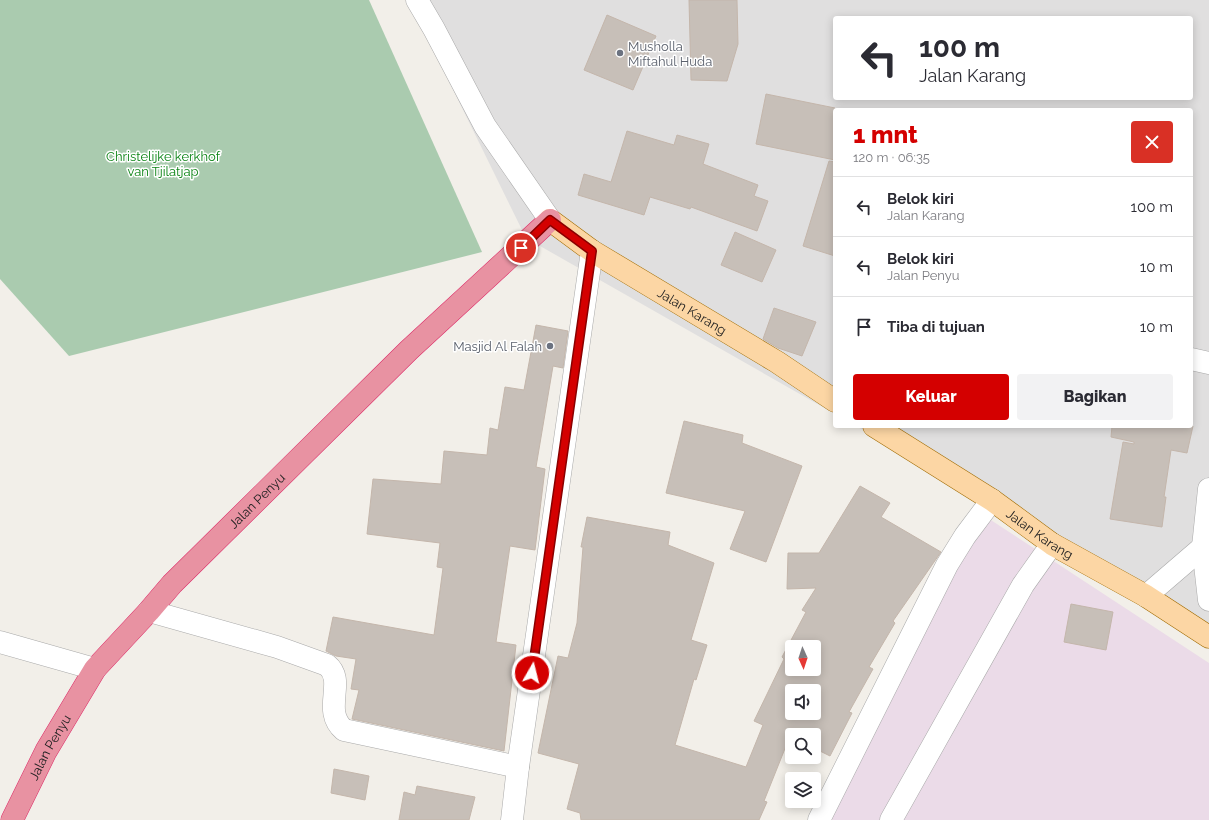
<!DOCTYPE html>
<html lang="id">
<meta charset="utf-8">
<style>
:root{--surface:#fff;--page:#f2f2f3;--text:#2b2b33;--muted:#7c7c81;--line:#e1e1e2;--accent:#d40000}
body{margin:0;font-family:Raleway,sans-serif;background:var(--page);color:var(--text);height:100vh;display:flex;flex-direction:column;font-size:15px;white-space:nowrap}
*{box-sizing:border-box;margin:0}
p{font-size:13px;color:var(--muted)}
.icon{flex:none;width:22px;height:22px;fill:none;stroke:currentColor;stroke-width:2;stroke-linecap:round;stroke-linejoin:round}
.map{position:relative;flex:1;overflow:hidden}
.panel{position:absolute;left:833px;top:108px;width:360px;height:320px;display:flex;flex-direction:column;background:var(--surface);border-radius:4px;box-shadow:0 2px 10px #0003}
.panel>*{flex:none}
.hud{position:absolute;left:833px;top:16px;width:360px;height:84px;border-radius:4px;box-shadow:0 2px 10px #0003;background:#fff;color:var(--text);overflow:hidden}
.needle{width:26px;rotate:177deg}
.buttons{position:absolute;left:785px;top:640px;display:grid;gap:8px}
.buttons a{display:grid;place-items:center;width:36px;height:36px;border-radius:4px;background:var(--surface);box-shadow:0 2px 10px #0003;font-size:20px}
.pin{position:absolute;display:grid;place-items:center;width:34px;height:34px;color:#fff;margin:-17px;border:2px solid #fff;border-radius:50%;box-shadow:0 1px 4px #0007}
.me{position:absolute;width:44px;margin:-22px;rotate:8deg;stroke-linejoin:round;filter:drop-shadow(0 0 3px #0008)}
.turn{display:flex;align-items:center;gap:14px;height:84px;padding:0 20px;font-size:18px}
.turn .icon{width:52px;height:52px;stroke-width:2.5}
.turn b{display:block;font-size:28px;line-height:34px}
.round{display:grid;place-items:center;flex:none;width:42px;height:42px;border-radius:4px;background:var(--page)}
.head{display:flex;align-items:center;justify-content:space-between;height:68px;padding:0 20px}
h1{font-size:24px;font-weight:800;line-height:30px;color:var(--accent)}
.primary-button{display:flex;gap:8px;margin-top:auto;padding:8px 20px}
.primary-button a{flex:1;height:46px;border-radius:4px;background:var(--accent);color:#fff;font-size:16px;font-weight:800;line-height:46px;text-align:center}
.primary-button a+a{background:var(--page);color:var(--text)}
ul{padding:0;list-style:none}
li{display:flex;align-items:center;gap:12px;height:60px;padding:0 20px;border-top:1px solid var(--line)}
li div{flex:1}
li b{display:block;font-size:15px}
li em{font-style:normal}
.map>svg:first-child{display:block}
</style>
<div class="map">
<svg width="1209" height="820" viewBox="0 0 1209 820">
<rect width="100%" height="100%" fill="#f2efe9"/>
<path fill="#e0dfdf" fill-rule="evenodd" d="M 409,0 L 1209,0 L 1209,633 L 1142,588 L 856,426 L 1191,426 L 1191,110 L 835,110 L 835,414 L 526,238 ZM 835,18 L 1191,18 L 1191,98 L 835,98 Z"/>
<path fill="#ebdbe8" d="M 977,511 L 1209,663 L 1209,820 L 833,820 L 814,808 Z"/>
<path fill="#aacbaf" d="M 0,0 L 369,0 L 482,252 L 69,356 L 0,279 Z"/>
<g fill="#c7bfb8" stroke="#c4b6ab" fill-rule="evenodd">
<path d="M 689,0 L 737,0 L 738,44 L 727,81 L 691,80 Z"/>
<path d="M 607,15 L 656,36 L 633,90 L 584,70 Z"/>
<path d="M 766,94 L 835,108 L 835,160 L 756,144 Z"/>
<path d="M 627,131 L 674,145 L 677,135 L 709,144 L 703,164 L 758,185 L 754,196 L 768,201 L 757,231 L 691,207 L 690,209 L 650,197 L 644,215 L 578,195 L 584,174 L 611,182 Z"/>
<path d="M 829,161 L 835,162 L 835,256 L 803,246 Z"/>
<path d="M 735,232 L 776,250 L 762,282 L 721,265 Z"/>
<path d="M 774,308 L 816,322 L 802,356 L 778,348 L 763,339 Z"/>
<path d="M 536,325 L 568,331 L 563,368 L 553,366 L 536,467 L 545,469 L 535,550 L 510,546 L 496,642 L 516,645 L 504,751 L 352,719 L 359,690 L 351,689 L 356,659 L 336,656 L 326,651 L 333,617 L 434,635 L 443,568 L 437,567 L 440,543 L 367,534 L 373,479 L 441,484 L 444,451 L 487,455 L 490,428 L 498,430 L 505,387 L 524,390 Z"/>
<path d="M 684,421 L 743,435 L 742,443 L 802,466 L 766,562 L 730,549 L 745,511 L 666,493 Z"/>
<path d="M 1112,426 L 1193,426 L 1187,453 L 1171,450 L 1164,497 L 1166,497 L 1162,527 L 1110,519 L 1123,442 L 1134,444 L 1134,442 L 1111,437 Z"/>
<path d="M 860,486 L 890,503 L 881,517 L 941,552 L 893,621 L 895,623 L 869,667 L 873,669 L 849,712 L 852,713 L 830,756 L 814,748 L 814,735 L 792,735 L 792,737 L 790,736 L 764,801 L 767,802 L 759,820 L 581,820 L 580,813 L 567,809 L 579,764 L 538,753 L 558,656 L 568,658 L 577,623 L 583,547 L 581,547 L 587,517 L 670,532 L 668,545 L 714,563 L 691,640 L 707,645 L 696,680 L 694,679 L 675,745 L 746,767 L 763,725 L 754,721 L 784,659 L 782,657 L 806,612 L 802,610 L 816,588 L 787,589 L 788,553 L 819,553 ZM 792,647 L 814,647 L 814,669 L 792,669 ZM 792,691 L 814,691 L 814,713 L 792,713 Z"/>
<path d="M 1071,604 L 1113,612 L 1106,650 L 1064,642 Z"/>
<path d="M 334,769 L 369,776 L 365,800 L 331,793 Z"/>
<path d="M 417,786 L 475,797 L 469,820 L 399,820 L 404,792 L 415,795 Z"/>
</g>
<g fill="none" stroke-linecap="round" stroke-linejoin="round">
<defs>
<g id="minor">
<path d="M 417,0 L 434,29 L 485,126 L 550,220"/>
<path d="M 1191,359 L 1209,363"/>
<path d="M 1209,489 L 1203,547 L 1209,600"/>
<path d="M 1146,596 L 1203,547"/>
<path d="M 149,611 L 277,647 L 327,665 C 347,681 321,710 344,730 L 518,767"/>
<path d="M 0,642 L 95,669"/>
<path d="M 512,820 L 518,767 L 592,251"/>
<path d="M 819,820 L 947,565 L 965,536 L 992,500"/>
<path d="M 891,820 L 1023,585 L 1052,544"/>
</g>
<g id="major">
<path id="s1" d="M 550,220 L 592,251 L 777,362 L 835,401"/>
<path id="s2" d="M 874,426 L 992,500 L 1052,544 L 1146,596 L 1209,637"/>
</g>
<g id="highway">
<path id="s3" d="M 12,820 L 46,751 L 95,669 L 149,611 L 172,584 L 409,350 L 550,220"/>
</g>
</defs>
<use href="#minor" stroke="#a9a9a9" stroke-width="23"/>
<use href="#major" stroke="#a06b00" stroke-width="23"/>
<use href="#highway" stroke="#dc2a67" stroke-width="23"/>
<use href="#minor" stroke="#fff" stroke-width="22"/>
<use href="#major" stroke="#fcd6a4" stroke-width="22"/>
<use href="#highway" stroke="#e892a2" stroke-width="22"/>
</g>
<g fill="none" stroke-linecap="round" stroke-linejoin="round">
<defs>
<path id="route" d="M 521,248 L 550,220 L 592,251 L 532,673"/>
</defs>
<use href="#route" stroke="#8a0000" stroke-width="10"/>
<use href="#route" stroke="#d40000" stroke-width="7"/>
</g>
<g fill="#6b7280" stroke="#fff" stroke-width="1.5">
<circle cx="620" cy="53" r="4"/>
<circle cx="550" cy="346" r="4"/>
</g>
<g text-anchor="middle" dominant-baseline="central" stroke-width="3" stroke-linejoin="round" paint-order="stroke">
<g font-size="13" fill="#5b616d" stroke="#fff" text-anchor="start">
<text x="628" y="46">Musholla<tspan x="628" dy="15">Miftahul Huda</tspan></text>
<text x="542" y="346" text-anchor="end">Masjid Al Falah</text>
</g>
<g font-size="13" fill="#0c8416" stroke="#fff">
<text x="163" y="156">Christelijke kerkhof<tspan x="163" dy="15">van Tjilatjap</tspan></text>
</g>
<g font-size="13" fill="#222" stroke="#fff">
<text stroke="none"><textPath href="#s1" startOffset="169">Jalan Karang</textPath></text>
<text stroke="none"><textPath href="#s3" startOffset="406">Jalan Penyu</textPath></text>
<text stroke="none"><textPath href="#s2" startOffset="198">Jalan Karang</textPath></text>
<text stroke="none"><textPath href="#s3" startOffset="82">Jalan Penyu</textPath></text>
</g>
</g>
</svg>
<div class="buttons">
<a><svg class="needle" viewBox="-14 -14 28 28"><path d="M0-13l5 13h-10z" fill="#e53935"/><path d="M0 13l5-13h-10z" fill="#7c7c81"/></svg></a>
<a><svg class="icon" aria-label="sound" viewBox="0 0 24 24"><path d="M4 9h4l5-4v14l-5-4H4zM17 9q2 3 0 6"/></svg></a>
<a><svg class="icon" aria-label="search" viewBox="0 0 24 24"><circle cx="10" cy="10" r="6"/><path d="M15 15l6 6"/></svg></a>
<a><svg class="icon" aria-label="layers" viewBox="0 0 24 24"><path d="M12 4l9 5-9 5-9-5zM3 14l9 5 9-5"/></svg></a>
</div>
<div class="pin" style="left:521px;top:248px;background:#d93025"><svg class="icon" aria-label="arrive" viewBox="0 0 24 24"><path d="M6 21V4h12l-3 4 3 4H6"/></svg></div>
<svg class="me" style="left:532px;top:673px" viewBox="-20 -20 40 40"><circle r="17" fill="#d40000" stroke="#fff" stroke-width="3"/><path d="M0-11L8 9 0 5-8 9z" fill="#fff"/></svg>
<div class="hud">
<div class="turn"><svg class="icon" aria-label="left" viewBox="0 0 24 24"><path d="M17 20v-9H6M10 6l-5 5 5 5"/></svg><div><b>100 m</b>Jalan Karang</div></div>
</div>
<section class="panel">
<div class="head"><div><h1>1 mnt</h1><p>120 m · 06:35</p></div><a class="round" style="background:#d93025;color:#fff"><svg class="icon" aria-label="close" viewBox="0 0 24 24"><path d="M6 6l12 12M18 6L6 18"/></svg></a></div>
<ul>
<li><svg class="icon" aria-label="left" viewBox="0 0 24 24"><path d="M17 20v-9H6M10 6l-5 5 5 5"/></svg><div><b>Belok kiri</b><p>Jalan Karang</p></div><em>100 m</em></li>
<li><svg class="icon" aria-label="left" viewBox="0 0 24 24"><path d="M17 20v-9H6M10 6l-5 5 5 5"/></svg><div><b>Belok kiri</b><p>Jalan Penyu</p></div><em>10 m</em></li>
<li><svg class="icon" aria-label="arrive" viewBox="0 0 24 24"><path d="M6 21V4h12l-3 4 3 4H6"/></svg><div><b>Tiba di tujuan</b></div><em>10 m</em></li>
</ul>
<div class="primary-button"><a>Keluar</a><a>Bagikan</a></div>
</section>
</div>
